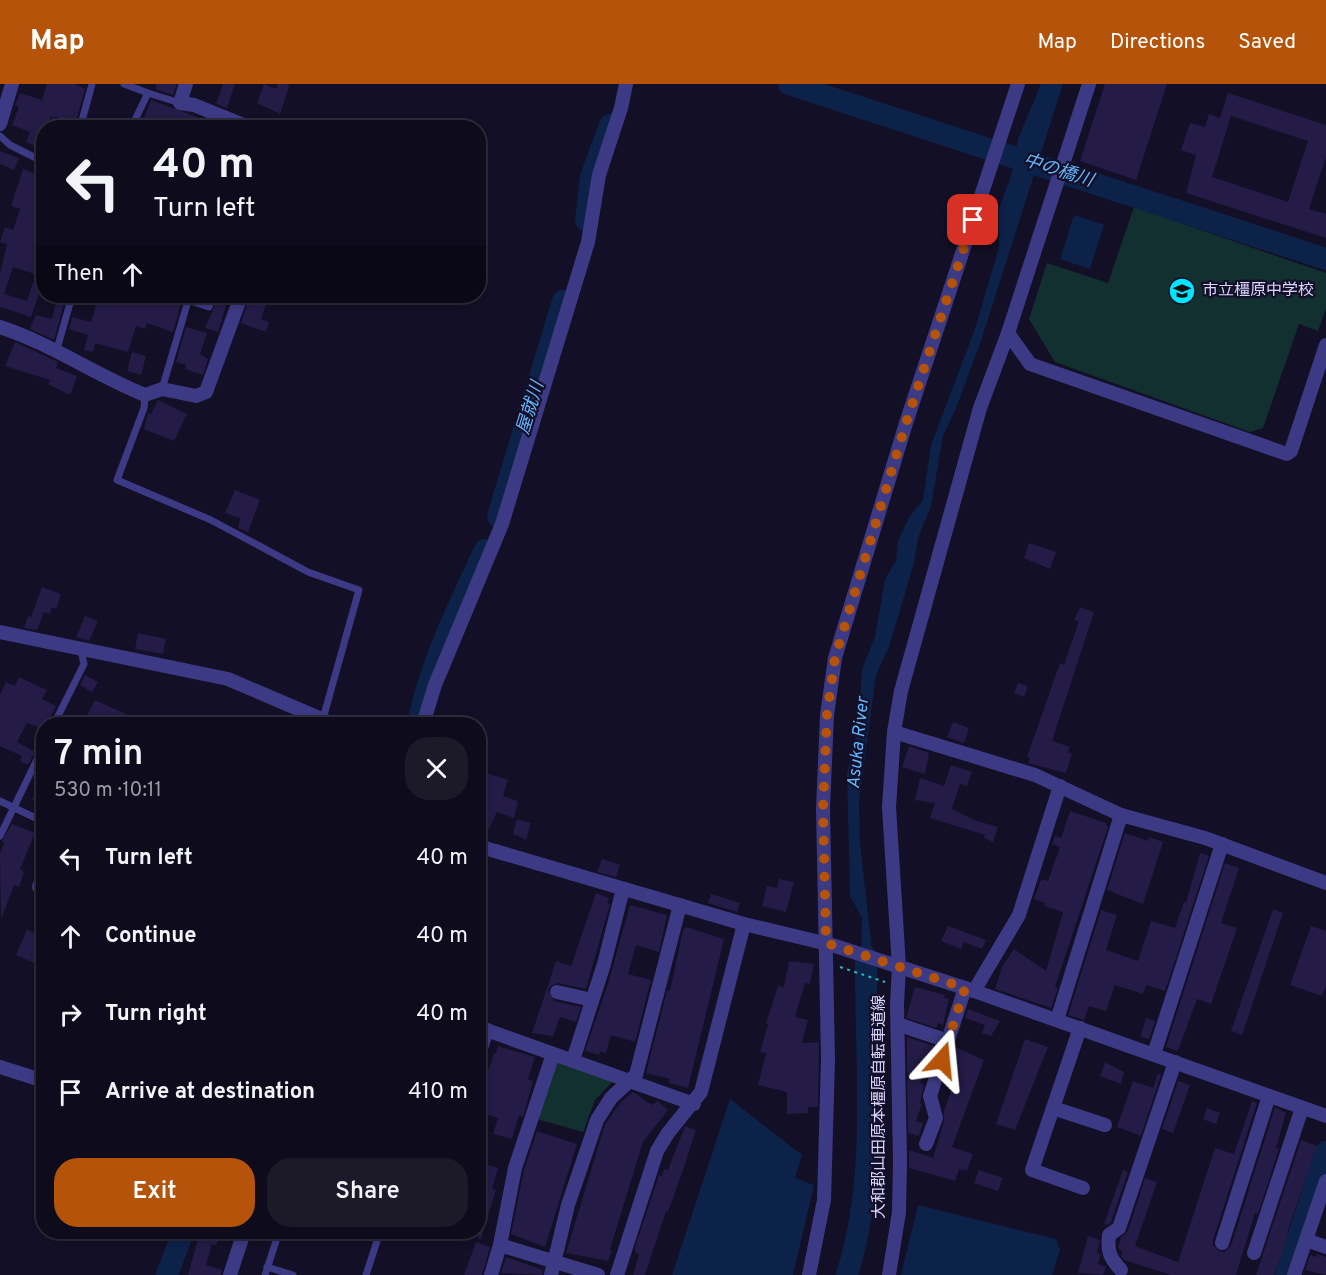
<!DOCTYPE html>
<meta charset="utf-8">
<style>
:root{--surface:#0e0b1c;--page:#1c1929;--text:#f1f3f6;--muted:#9b9ba3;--line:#2e2b3b;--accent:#b45309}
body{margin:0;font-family:Overpass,"Noto Sans JP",sans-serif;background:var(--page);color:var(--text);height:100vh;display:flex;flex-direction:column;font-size:22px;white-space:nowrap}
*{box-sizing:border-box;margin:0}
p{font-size:20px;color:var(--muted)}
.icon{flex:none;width:33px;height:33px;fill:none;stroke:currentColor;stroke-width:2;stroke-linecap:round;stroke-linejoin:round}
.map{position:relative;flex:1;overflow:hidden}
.panel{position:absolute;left:36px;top:633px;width:450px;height:522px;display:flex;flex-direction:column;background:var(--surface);border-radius:24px;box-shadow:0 3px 9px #0003,0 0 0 2px var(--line)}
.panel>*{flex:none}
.hud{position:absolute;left:36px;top:36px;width:450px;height:183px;border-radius:24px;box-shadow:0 3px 9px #0003,0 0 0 2px var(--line);background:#0e0b1c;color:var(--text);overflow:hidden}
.pin{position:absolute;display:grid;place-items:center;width:51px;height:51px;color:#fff;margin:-26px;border-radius:12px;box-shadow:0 3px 9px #0006}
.me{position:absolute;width:66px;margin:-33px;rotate:18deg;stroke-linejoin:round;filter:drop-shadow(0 0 4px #0008)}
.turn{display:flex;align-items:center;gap:21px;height:126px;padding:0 18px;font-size:27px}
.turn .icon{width:78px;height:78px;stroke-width:2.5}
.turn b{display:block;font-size:42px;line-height:51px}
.then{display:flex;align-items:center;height:57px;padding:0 18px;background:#0003;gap:12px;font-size:22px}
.round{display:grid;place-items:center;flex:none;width:63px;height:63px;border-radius:24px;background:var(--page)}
.summary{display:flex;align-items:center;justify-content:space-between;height:102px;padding:0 18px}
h1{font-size:36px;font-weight:600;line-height:45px}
.button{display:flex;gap:12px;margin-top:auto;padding:12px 18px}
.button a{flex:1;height:69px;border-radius:24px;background:var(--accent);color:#fff;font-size:24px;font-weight:600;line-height:69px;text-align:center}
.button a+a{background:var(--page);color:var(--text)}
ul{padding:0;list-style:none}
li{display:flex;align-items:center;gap:18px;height:78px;padding:0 18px}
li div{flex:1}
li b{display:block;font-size:22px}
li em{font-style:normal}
header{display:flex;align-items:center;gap:36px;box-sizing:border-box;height:84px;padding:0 30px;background:var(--accent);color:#fff}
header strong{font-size:28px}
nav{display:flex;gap:33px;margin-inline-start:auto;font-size:21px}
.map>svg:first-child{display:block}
</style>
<header>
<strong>Map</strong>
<nav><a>Map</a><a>Directions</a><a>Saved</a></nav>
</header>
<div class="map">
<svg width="1326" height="1191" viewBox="0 0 1326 1191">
<rect width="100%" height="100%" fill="#130f26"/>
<g fill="#12302f">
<path d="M 1134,123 L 1326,189 L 1326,224 L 1318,247 L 1299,240 L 1263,344 L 1250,348 L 1055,278 L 1029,235 L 1047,179 L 1108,199 Z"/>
<path d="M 555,974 L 615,995 L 595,1016 L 583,1048 L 537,1035 Z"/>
</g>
<g fill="#0c2248">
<path d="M 1041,0 L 1063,0 L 981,257 L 956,324 L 943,352 L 931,422 L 918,454 L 914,479 L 889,563 L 876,591 L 859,718 L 860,760 L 872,866 L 871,897 L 860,907 L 862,834 L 850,812 L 847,689 L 858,645 L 862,585 L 875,553 L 885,495 L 896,477 L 898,456 L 910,432 L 923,416 L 931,361 L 975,245 L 999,163 L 999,124 L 1011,92 L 1018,55 Z"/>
<path d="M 1074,131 L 1104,141 L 1090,185 L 1060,175 Z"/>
<path d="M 730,1015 L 802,1071 L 795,1094 L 814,1101 L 793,1191 L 672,1191 Z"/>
<path d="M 918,1121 L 1056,1155 L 1060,1166 L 1052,1191 L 901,1191 Z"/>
</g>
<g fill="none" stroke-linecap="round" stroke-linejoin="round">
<g stroke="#0c2248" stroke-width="22">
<path d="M 789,0 L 1326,175"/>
<path d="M 586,136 L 591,93 L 610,41"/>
<path d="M 498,432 L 563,217"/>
<path d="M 418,640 C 430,579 459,522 485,466"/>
<path d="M 167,1191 L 183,1148"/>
<path d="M 847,1191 C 879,1089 865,978 866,873"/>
<path d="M 1286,1191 L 1326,1068"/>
</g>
</g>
<g fill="#241b47" fill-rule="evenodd">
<path d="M 47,0 L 75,0 L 85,5 L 74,44 L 57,33 L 51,33 L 47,44 L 44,44 L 44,52 L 38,63 L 26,58 L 30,48 L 12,41 L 19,23 L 15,21 L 20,9 L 42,16 Z"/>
<path d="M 157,0 L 177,0 L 173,11 L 155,5 Z"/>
<path d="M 223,0 L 235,0 L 227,24 L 216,20 Z"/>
<path d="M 264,0 L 276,5 L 278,0 L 288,0 L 289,3 L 280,30 L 257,19 Z"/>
<path d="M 1105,0 L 1167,0 L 1136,96 L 1080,77 Z"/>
<path d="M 1228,9 L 1326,41 L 1326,73 L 1309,125 L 1326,130 L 1326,154 L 1186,109 L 1196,71 L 1181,66 L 1190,39 L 1205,43 L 1209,30 L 1220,34 ZM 1231,32 L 1308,57 L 1288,118 L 1212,93 Z"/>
<path d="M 151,16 L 205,36 L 202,44 L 140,44 Z"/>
<path d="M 0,67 L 19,74 L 14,86 L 0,80 Z"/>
<path d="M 23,85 L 44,93 L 44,116 L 38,131 L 44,131 L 44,193 L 13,183 L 4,210 L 27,217 L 33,198 L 42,201 L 31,233 L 0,223 L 0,190 L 7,160 L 0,158 L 5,143 L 13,146 L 20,125 L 11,122 Z"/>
<path d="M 58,212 L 66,212 L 54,256 L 30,245 L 36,231 L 52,235 Z"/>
<path d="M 99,212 L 122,212 L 145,218 L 147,212 L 170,212 L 171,216 L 181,220 L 173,248 L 147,239 L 145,245 L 136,242 L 128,268 L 95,259 L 93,268 L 84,266 L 88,251 L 69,245 L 72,233 L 91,238 Z"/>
<path d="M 219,212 L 229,212 L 218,248 L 205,244 Z"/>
<path d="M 250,212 L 269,212 L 261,235 L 269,238 L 266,248 L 241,239 Z"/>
<path d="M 186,243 L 207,249 L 200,270 L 208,275 L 203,291 L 185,285 L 186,281 L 176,278 Z"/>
<path d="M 15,258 L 58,278 L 56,284 L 77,292 L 70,311 L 48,300 L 50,296 L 5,282 Z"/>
<path d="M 132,268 L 146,272 L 141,291 L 127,287 Z"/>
<path d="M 158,316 L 187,330 L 174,357 L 144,345 L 148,329 L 151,330 Z"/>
<path d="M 235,406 L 260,416 L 248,448 L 238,444 L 240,434 L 225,429 Z"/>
<path d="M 1029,459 L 1056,468 L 1050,485 L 1024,474 Z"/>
<path d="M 42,503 L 61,510 L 56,525 L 52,523 L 50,530 L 44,528 L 37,546 L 24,544 L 28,532 L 31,533 Z"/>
<path d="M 1080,523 L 1094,528 L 1052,657 L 1070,663 L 1068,668 L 1072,670 L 1066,689 L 1028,679 L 1030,674 L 1027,673 L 1060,579 L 1064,581 L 1079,537 L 1074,536 Z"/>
<path d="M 85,532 L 98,537 L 89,557 L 76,553 Z"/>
<path d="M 138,549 L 166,555 L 163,570 L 135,565 Z"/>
<path d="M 85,591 L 98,598 L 92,608 L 80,601 Z"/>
<path d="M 19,593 L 47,606 L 42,615 L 56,622 L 47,640 L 44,640 L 44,645 L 27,639 L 17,658 L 35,668 L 28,681 L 20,677 L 22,672 L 0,662 L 0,611 L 6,598 L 15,602 Z"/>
<path d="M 1018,599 L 1028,602 L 1024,613 L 1014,609 Z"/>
<path d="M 95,616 L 128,631 L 122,640 L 97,640 L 86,634 Z"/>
<path d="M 953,638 L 969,644 L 964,659 L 947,653 Z"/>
<path d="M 909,662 L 929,669 L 925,690 L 902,683 Z"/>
<path d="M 951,681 L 972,688 L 967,702 L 960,700 L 952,725 L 974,736 L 998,743 L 993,758 L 984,754 L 985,751 L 930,734 L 935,719 L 915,716 L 920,694 L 944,702 Z"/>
<path d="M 38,686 L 44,688 L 44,722 L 32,716 L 41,699 L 34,695 Z"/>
<path d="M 483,688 L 508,696 L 503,712 L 518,717 L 514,734 L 497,728 L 488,747 L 478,744 L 478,701 Z"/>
<path d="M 1070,727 L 1106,739 L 1108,743 L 1055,903 L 1058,904 L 1051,924 L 995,905 L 1002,883 L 1014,865 L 1046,887 L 1063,828 L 1044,822 L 1045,819 L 1034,815 L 1041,795 L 1048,797 L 1060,763 L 1052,760 L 1055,752 L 1061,754 Z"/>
<path d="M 517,735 L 531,739 L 526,756 L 513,750 Z"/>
<path d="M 12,740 L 35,749 L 20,785 L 24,788 L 19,803 L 14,801 L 1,836 L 0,769 L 4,759 L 2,757 Z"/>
<path d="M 1125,749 L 1148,757 L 1149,753 L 1163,758 L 1143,820 L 1107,806 Z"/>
<path d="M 1200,769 L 1209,772 L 1165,907 L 1146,901 L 1143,910 L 1115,901 L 1106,927 L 1089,922 L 1084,936 L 1068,931 L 1101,826 L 1117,831 L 1106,866 L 1138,877 L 1151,837 L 1175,844 L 1184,818 L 1186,819 Z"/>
<path d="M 602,775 L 620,781 L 616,793 L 597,788 Z"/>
<path d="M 1225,779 L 1239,784 L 1221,839 L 1237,844 L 1211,920 L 1197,915 L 1178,967 L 1166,963 Z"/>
<path d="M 779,795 L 794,798 L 786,828 L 762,822 L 767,802 L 777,804 Z"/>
<path d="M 596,809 L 609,814 L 607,819 L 610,820 L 586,905 L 558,899 L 551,902 L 548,907 L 554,917 L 581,923 L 576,938 L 560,933 L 553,952 L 532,949 L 556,877 L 571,882 Z"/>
<path d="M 711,810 L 740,819 L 737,828 L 708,819 Z"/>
<path d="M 630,821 L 667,831 L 665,841 L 659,868 L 636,861 L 628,890 L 651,896 L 635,958 L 611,951 L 606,969 L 600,968 L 599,971 L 585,967 L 608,900 Z"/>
<path d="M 1273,825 L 1283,829 L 1242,951 L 1231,947 Z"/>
<path d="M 948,842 L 986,856 L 982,865 L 964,858 L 961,865 L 941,857 Z"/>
<path d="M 1311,842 L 1326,847 L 1326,902 L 1322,912 L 1290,901 Z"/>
<path d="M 686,843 L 724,855 L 688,1004 L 669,999 L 670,995 L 646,989 L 667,907 L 670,907 L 683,846 Z"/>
<path d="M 27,845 L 37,850 L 34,856 L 43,859 L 34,879 L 16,871 Z"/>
<path d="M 789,877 L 814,880 L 810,900 L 805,899 L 795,933 L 808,936 L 802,959 L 819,958 L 818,1023 L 808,1023 L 808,1029 L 787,1030 L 787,1008 L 758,1001 L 766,969 L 760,968 L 768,940 L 766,939 L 778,902 L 784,903 Z"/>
<path d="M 915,903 L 945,911 L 944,914 L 949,915 L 943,941 L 938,939 L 936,944 L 906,934 Z"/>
<path d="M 968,925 L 1000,937 L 991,952 L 982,949 L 985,941 L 965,934 Z"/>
<path d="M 1146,934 L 1155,937 L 1149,955 L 1140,953 Z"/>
<path d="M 907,953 L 937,963 L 920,999 L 924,1000 L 920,1019 L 922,1020 L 916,1037 L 923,1039 L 919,1052 L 908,1049 L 907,997 L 910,990 L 907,988 Z"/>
<path d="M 1025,955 L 1048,963 L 1015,1046 L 996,1040 Z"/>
<path d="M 498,962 L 535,973 L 528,995 L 533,997 L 523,1033 L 519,1032 L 512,1055 L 493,1050 L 498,1034 L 478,1028 L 478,1017 L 494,969 L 496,969 Z"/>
<path d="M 955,963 L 984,976 L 952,1063 L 973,1070 L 967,1087 L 959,1085 L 955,1097 L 909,1084 L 909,1068 L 910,1066 L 933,1074 L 944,1037 L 944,1027 L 959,984 L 950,981 Z"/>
<path d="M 1105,978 L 1124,988 L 1121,1000 L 1100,992 Z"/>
<path d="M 1158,989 L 1161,991 L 1141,1052 L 1117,1043 L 1133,997 L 1153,1004 Z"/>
<path d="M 1178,997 L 1190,1001 L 1173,1049 L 1162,1045 Z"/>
<path d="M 633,1008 L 652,1021 L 658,1017 L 668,1026 L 643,1058 L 610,1165 L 612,1166 L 608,1177 L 566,1169 L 605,1040 L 622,1017 Z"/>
<path d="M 1252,1017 L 1257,1019 L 1213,1156 L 1213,1161 L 1219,1167 L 1224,1168 L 1231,1162 L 1275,1023 L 1286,1029 L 1276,1064 L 1279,1065 L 1258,1130 L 1255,1129 L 1236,1191 L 1171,1191 L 1124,1176 L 1121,1172 L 1123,1168 L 1118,1164 L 1121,1153 L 1128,1147 L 1145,1094 L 1157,1098 L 1135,1162 L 1178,1178 L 1215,1064 L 1234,1070 Z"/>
<path d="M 1207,1024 L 1220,1029 L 1216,1040 L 1203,1035 Z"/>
<path d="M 685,1042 L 696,1046 L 683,1086 L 668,1128 L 666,1127 L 645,1191 L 633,1191 L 639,1170 L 635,1169 L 635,1163 L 659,1091 L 662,1092 L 664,1085 L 668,1086 Z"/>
<path d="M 537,1047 L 577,1060 L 545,1163 L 511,1150 L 524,1086 Z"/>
<path d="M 1301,1056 L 1317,1062 L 1287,1149 L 1289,1150 L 1274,1191 L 1256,1191 Z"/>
<path d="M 484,1080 L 498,1084 L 492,1105 L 496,1106 L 481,1155 L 478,1155 L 478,1097 Z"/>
<path d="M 979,1086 L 1003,1094 L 998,1107 L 974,1099 Z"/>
<path d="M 1123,1086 L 1128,1088 L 1111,1138 L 1107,1141 L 1104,1140 Z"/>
<path d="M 200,1148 L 221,1148 L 216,1161 L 212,1160 L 206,1181 L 222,1186 L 221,1191 L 188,1191 Z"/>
<path d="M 1088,1152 L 1100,1156 L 1097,1169 L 1101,1170 L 1098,1180 L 1106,1183 L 1103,1191 L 1078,1189 Z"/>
<path d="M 476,1158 L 490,1163 L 482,1191 L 464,1191 Z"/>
<path d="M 1317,1170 L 1326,1173 L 1326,1191 L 1305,1186 L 1310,1171 L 1316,1173 Z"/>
<path d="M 506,1173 L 543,1186 L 542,1191 L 501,1189 Z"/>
</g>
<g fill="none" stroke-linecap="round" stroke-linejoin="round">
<path stroke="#2fb8b0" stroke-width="2" stroke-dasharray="3 4.5" stroke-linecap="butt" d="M 840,883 L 885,898"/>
<g stroke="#3d3a85" stroke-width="7">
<path d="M 124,0 L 148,9"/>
<path d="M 52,44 L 54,38 L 66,44"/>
<path d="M 80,44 L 92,0"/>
<path d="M 131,44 L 148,9 L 180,19"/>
<path d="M 0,52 L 10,61 L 44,78"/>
<path d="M 38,76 L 44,63"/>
<path d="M 175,212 L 209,223 L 213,212"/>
<path d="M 57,265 L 72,212"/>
<path d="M 162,305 L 188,217"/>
<path d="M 145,311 L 144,324 L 117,396 L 211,436 L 308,488 L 359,506 L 322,638"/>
<path d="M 54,640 L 84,580 L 81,567"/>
<path d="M 0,717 L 44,738"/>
<path d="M 0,752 L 44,661"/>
<path d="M 358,1148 L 378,1154 L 366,1191"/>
<path d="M 267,1183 L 293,1191"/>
<path d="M 265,1191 L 279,1148"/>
</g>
<g stroke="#3d3a85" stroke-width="14">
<path d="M 186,0 L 180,19 L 194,21 L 251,44"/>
<path d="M 0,40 L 12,0"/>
<path d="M 0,243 C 52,260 95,291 145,311 L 162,305 L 196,312 L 206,308 L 241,212"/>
<path d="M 1008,249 L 1030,280 L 1287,370 L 1291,367 L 1326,261"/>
<path d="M 0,548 L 228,595 L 333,640"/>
<path d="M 423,640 L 435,601 L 502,440 L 588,158 L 599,91 L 621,24 L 626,0"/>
<path d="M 894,648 L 1035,691 L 1121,731 L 1205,754 L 1326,799"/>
<path d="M 478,762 L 744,840 L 832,861 L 974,907 L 1326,1032"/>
<path d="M 39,803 L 44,790"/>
<path d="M 974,907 L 1019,831 L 1060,702"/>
<path d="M 557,908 L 592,916"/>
<path d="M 1057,936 L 1121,731"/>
<path d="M 903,942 L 948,957"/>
<path d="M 478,943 L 694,1020"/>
<path d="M 1080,944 L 1032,1086 L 1083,1104"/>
<path d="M 1154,970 L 1222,760"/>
<path d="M 478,973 L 487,946"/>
<path d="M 573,976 L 604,880 L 623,805"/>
<path d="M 0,983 L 44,997"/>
<path d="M 1053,1024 L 1105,1041"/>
<path d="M 926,1060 L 936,1034 L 930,1012 L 965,904"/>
<path d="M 1306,1156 L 1326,1163"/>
<path d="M 1222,1159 L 1269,1012"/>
<path d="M 500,1161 L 598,1191"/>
<path d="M 1254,1169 L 1302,1024"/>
<path d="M 1121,1186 C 1110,1174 1107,1168 1109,1151 L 1119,1144 L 1175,978"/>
<path d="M 230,1191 L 244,1148"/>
<path d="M 491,1191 L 500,1161 L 515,1084 L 553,970"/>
<path d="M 551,1191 L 568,1121 L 597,1036 L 611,1014 L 636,991 L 680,821"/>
<path d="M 617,1191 L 657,1067 L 668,1049 L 701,1008 L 744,840"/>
<path d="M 809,1191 L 824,1116 L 828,975 L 823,724 L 827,631 L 835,574 L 906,339 L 1018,0"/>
<path d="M 889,1191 L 899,1128 L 900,1077 L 897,920 L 899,883 L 889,723 L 894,648 L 901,607 L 980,324 L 1008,249 L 1089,0"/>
<path d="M 1294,1191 L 1326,1097"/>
</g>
</g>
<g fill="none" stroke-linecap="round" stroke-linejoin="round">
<path stroke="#b45309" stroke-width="10" stroke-dasharray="0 18" d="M 942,976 L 965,904 L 826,859 L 823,724 L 827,630 L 835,574 L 906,339 L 973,136"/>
</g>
<defs>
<symbol id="school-disc" viewBox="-11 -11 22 22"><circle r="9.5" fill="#00e5ff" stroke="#130f26"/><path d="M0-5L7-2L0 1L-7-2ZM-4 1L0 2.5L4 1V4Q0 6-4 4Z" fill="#111"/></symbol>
</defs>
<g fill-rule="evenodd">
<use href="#school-disc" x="1167" y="192" width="30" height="30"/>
</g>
<g text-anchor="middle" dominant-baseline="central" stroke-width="4.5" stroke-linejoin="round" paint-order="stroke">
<g font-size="16" fill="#d9d4ff" stroke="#130f26" text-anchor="start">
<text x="1202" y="207">市立橿原中学校</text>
</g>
<g font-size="16" fill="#d9d4ff" stroke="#130f26">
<text transform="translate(880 1023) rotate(-90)">大和郡山田原本橿原自転車道線</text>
</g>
<g font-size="18" font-style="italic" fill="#62b6ff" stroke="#130f26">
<text transform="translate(1058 87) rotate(18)">中の橋川</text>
<text transform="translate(531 324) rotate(-73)">屋就川</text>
<text transform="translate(859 659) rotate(-84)">Asuka River</text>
</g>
</g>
</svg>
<div class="pin" style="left:973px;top:136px;background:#d93025"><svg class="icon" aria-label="arrive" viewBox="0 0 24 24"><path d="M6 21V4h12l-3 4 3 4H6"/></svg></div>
<svg class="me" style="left:942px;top:976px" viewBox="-20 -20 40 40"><path d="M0-17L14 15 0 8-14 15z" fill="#b45309" stroke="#fff" stroke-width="4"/></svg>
<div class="hud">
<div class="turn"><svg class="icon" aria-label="left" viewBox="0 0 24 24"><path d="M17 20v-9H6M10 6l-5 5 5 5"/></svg><div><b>40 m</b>Turn left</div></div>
<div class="then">Then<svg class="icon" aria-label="ahead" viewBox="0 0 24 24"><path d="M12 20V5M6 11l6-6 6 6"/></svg></div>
</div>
<section class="panel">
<div class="summary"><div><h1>7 min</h1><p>530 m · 10:11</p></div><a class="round"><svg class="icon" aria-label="close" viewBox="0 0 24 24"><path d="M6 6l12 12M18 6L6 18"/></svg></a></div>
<ul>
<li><svg class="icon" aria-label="left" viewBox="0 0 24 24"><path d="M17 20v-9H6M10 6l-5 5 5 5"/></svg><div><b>Turn left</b></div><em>40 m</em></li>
<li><svg class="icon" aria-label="ahead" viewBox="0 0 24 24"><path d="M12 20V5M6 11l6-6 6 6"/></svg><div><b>Continue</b></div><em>40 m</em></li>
<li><svg class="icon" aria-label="right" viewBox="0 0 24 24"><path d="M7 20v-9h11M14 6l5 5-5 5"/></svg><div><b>Turn right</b></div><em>40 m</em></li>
<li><svg class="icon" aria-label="arrive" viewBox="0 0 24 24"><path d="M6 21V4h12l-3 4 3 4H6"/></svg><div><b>Arrive at destination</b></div><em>410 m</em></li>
</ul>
<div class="button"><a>Exit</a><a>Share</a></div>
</section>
</div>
